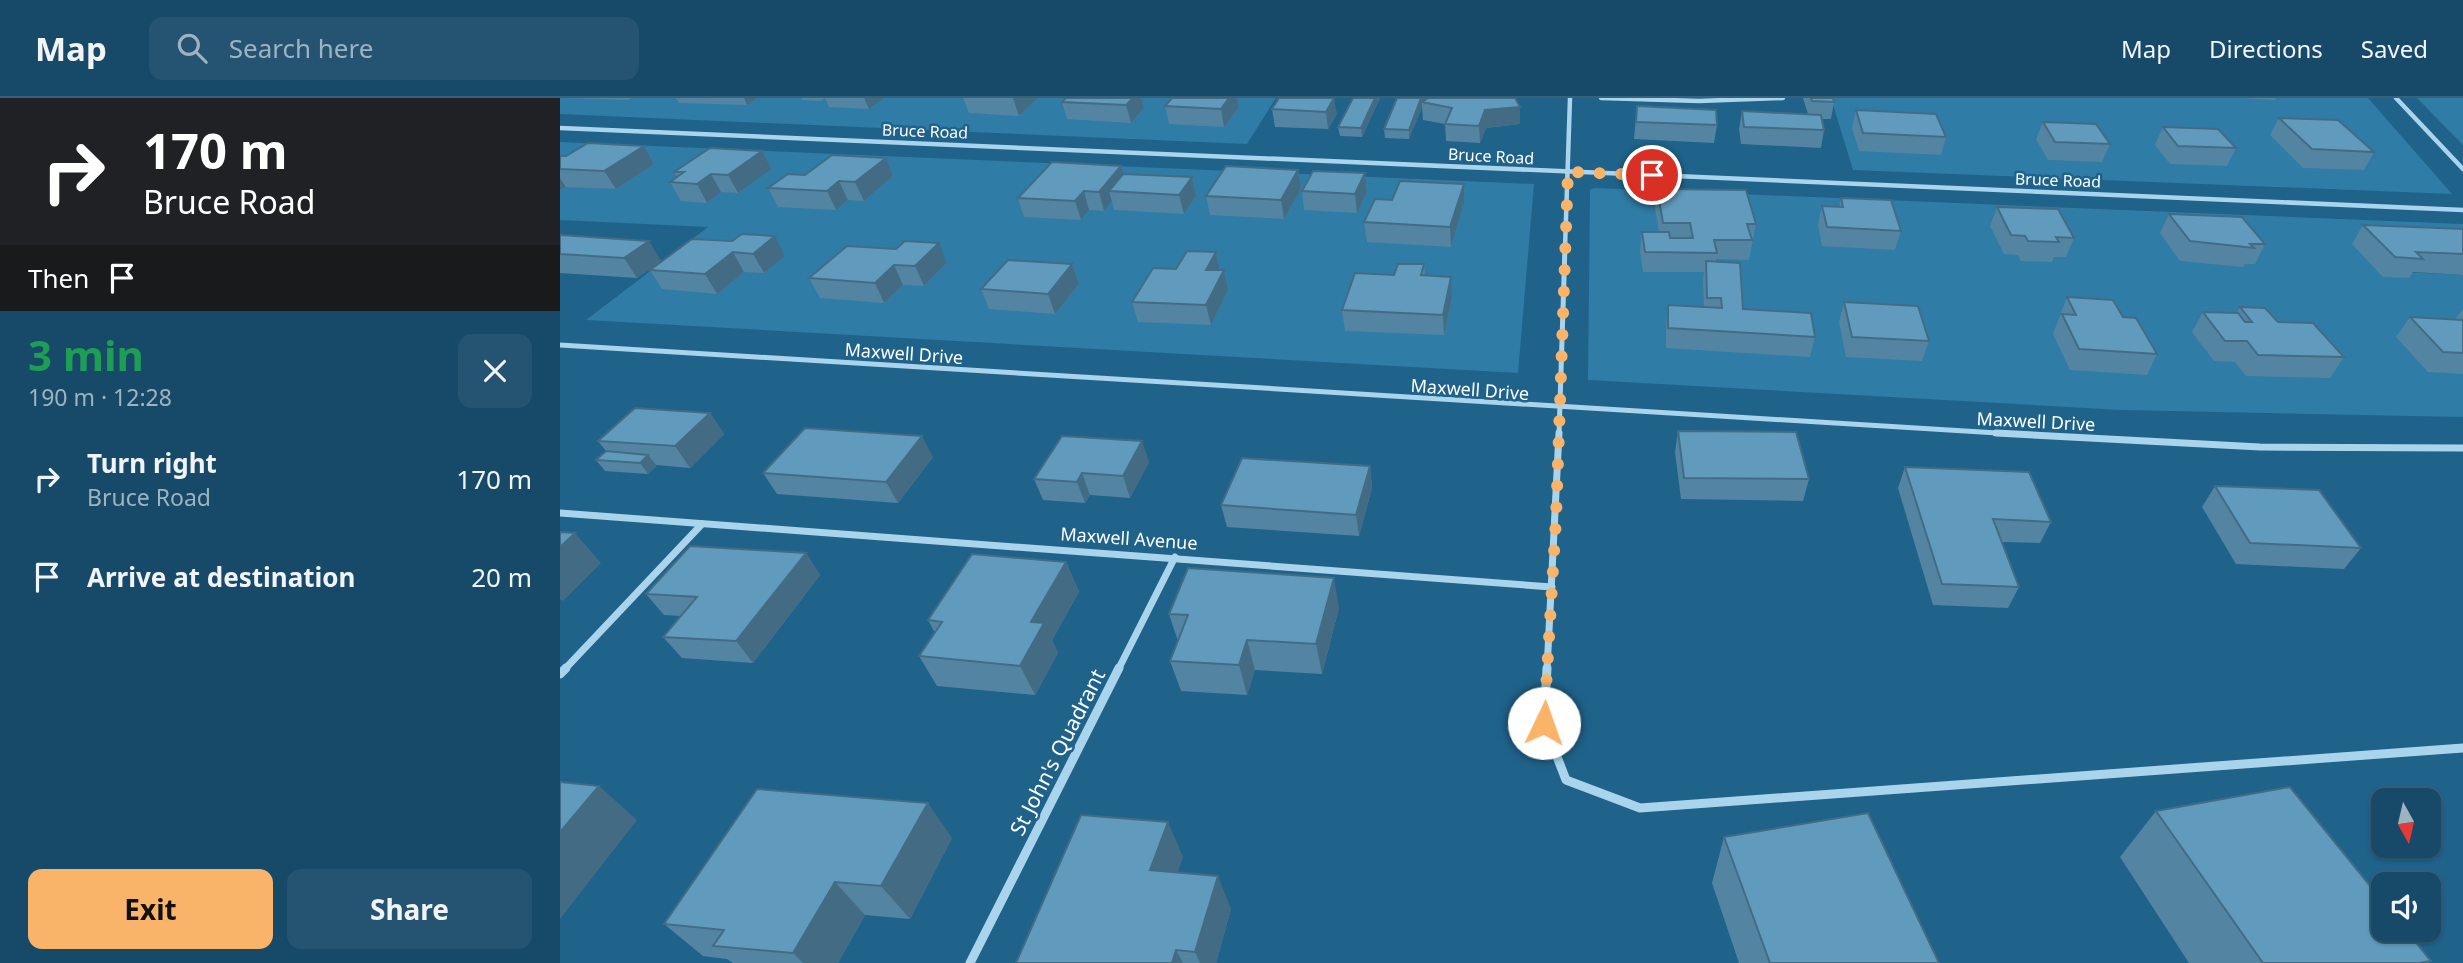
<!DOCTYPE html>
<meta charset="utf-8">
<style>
:root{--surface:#174a68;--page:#245471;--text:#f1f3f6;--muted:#9eb3c0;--line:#36627c;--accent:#fab46a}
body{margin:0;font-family:"Noto Sans",sans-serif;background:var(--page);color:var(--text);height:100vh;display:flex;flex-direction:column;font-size:26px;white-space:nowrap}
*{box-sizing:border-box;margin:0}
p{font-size:23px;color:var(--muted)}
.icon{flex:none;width:38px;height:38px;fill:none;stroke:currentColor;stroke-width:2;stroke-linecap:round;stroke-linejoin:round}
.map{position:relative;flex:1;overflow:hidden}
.drawer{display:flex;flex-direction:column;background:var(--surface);width:560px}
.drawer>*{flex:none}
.banner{background:#202124;color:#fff;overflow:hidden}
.needle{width:46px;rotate:172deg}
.buttons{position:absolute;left:1811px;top:690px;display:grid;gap:14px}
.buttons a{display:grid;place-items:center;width:70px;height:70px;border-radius:14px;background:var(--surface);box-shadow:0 2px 5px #0004,0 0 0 2px var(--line);font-size:35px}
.pin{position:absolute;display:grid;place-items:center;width:60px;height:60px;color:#fff;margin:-30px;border:4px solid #fff;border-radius:50%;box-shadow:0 2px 7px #0007}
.me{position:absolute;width:77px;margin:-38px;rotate:3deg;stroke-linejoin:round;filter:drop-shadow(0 0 5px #0008)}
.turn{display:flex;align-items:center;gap:24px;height:147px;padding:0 28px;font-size:32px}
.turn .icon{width:91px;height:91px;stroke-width:2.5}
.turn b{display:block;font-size:49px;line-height:60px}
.then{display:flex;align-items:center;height:66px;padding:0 28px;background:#0003;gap:14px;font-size:26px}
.round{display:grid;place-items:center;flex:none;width:74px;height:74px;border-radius:14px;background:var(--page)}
.overview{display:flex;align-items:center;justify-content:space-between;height:119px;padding:0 28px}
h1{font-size:42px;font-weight:700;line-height:52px;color:#1e9e55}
.cta{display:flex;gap:14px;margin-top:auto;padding:14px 28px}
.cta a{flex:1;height:80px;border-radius:14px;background:var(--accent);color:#111;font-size:28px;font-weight:700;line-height:80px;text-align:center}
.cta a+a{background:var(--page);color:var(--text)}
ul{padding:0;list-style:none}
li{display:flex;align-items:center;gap:21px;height:98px;padding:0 28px}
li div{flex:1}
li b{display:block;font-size:26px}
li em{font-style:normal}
header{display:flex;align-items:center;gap:42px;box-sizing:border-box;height:98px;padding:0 35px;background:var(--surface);border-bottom:2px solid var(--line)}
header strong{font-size:33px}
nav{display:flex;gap:38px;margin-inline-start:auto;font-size:24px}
.search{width:490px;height:63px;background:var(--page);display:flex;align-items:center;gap:18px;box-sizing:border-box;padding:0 24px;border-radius:14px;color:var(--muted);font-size:26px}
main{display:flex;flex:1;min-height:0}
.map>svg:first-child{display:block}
</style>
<header>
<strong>Map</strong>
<div class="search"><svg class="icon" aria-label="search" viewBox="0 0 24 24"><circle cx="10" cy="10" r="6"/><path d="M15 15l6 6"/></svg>Search here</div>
<nav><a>Map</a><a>Directions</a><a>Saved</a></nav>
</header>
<main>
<section class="drawer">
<div class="banner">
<div class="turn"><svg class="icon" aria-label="right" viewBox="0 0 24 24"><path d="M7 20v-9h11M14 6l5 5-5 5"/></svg><div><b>170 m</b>Bruce Road</div></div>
<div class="then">Then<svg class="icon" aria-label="arrive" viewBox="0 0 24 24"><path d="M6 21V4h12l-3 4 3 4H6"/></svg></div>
</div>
<div class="overview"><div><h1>3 min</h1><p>190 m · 12:28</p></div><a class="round"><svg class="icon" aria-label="close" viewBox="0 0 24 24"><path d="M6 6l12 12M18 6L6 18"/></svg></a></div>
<ul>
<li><svg class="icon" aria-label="right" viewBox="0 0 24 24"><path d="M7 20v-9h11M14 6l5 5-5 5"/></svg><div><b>Turn right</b><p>Bruce Road</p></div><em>170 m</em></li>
<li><svg class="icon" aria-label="arrive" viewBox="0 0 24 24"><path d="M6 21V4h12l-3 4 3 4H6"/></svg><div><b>Arrive at destination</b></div><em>20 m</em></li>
</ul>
<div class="cta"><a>Exit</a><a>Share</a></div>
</section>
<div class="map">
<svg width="1903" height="865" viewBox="0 0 1903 865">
<rect width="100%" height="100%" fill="#1f628a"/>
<g fill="#2f7ca6">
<path d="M 0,0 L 716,0 L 687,46 L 0,16 Z"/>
<path d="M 1271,0 L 1808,0 L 1892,96 L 1293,72 Z"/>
<path d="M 1857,0 L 1903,0 L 1903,47 Z"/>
<path d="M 0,44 L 974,86 L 958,275 L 26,222 L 148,129 L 0,122 Z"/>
<path d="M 1034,90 L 1903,126 L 1903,163 L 1843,174 L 1903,177 L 1903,319 L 1561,312 L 1028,282 L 1030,92 Z"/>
</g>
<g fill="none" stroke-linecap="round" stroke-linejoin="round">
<g stroke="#aad4ec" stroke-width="4.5">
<path d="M 1041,0 L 1139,3 L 1223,0"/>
<path d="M 1836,0 L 1903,71"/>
<path d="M 0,30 L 1903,112"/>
<path d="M 1005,150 L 1010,0"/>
</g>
<g stroke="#aad4ec" stroke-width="5">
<path d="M 0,247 L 1470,337"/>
<path d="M 999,337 L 1005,148"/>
</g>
<g stroke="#aad4ec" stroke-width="7">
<path d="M 1436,335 L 1700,349 L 1903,350"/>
<path d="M 0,415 L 992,489"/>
<path d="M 4,572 L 142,426"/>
<path d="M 558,572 L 615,459"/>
<path d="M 987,572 L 999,335"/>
</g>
<g stroke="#aad4ec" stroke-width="9">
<path d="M 987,570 L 984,625 L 1006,682 L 1080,710 L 1903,650"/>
<path d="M 0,576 L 6,570"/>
<path d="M 410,865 L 559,570"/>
</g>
</g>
<g fill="#5385a3">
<path d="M 6,0 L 72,0 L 68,2 Z"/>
<path d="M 116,0 L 197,0 L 187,7 L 119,5 Z"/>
<path d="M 241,0 L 265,0 L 261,3 L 242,2 Z"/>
<path d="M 265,0 L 324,0 L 309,11 L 269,9 Z"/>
<path d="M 403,0 L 478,0 L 459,18 L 409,15 Z"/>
<path d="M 506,0 L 581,0 L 584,10 L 571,25 L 507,21 L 502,4 Z"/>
<path d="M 669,0 L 677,0 L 679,9 L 664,29 L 609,26 L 605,8 Z"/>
<path d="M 719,0 L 777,16 L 768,31 L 715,29 L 712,11 Z"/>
<path d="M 793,0 L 820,0 L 802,39 L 780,38 L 778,29 Z"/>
<path d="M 865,0 L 864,3 L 960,26 L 926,30 L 920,45 L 886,43 L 885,26 L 863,22 L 862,9 L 849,41 L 825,40 L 824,31 Z"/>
<path d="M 1243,0 L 1273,0 L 1274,4 L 1271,21 L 1262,21 L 1264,32 L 1261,50 L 1181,46 L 1179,31 L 1182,13 L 1248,16 Z"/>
<path d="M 1681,0 L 1716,0 L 1715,2 Z"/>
<path d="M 1077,8 L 1157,27 L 1154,45 L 1074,41 Z"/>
<path d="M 1296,12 L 1386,39 L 1381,57 L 1299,53 L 1292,30 Z"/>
<path d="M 1719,20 L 1814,54 L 1804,72 L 1743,70 L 1710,37 Z"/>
<path d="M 1483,24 L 1550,46 L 1542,64 L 1488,62 L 1476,41 Z"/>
<path d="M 1603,29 L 1676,50 L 1667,68 L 1610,66 L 1595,47 Z"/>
<path d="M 84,48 L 94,66 L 56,91 L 6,89 L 0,92 L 0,58 L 6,58 Z"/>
<path d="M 202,53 L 212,71 L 178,95 L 161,94 L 147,105 L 121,103 L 110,84 L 117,79 L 114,74 Z"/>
<path d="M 326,60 L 333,78 L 304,103 L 288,102 L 276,112 L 218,109 L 208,90 L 245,77 Z"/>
<path d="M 738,72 L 741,91 L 724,121 L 650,117 L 646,98 Z"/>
<path d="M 805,75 L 807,94 L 797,115 L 744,112 L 742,93 Z"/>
<path d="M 563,76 L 632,79 L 636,98 L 624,116 L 554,112 L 552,103 L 544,113 L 529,112 L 521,122 L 464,119 L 458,100 Z"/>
<path d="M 1097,91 L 1196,126 L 1189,162 L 1156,161 L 1156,164 L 1183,211 L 1255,239 L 1250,259 L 1106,250 L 1106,227 L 1108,207 L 1144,209 L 1143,183 L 1144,174 L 1083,174 L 1080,153 L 1082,134 L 1099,134 L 1095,110 Z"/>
<path d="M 1281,100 L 1341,133 L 1335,152 L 1262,148 L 1258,127 L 1262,108 L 1279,109 Z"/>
<path d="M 904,105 L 891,149 L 807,144 L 804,124 Z"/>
<path d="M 1437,109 L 1514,140 L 1506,159 L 1494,159 L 1492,164 L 1461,163 L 1458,157 L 1444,156 L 1430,128 Z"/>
<path d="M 1609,116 L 1705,146 L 1695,166 L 1685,166 L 1683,169 L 1620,163 L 1600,135 Z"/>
<path d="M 1803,127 L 1903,131 L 1903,177 L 1853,174 L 1849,180 L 1823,179 L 1792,146 Z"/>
<path d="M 0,137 L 101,163 L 77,180 L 0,175 Z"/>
<path d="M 132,141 L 225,158 L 204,175 L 184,174 L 157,196 L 102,191 L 90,172 Z"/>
<path d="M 287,148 L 387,165 L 364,188 L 343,187 L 324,205 L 260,200 L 249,180 Z"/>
<path d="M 656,154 L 660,172 L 664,172 L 668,192 L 651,227 L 578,224 L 572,204 L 616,171 Z"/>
<path d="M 512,166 L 519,186 L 495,216 L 429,211 L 421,191 Z"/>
<path d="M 864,166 L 865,178 L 892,199 L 884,237 L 785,233 L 782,212 L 834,177 Z"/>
<path d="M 1507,199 L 1563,219 L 1597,256 L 1587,277 L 1510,272 L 1493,236 Z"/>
<path d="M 1284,204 L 1369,243 L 1362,263 L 1286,259 L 1279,224 Z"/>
<path d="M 1680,209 L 1718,224 L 1784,259 L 1770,280 L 1686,278 L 1675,264 L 1654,263 L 1632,234 L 1643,214 L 1677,215 Z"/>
<path d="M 1903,211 L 1903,276 L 1868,274 L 1836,239 L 1850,219 L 1895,221 Z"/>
<path d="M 150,315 L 164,336 L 130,370 L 96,367 L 88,376 L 45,373 L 36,362 L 46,353 L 38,343 Z"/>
<path d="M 1118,333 L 1249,381 L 1243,403 L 1121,401 L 1115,354 Z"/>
<path d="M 373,359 L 338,405 L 217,396 L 203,375 Z"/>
<path d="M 589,364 L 570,400 L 530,397 L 525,405 L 483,402 L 474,381 Z"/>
<path d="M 810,368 L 812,390 L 799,438 L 667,429 L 661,407 Z"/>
<path d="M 1345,369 L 1491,424 L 1480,445 L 1441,444 L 1459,489 L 1448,510 L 1373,507 L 1338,390 Z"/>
<path d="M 1655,388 L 1801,450 L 1784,471 L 1676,466 L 1642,409 Z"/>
<path d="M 246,455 L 260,477 L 193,565 L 122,560 L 103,539 L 121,518 L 104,517 L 86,496 Z"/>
<path d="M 506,464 L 519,494 L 492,542 L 498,555 L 475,597 L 377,588 L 359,558 L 375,535 L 368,522 Z"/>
<path d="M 779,510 L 762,576 L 695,572 L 687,597 L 621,593 L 610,563 L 618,543 L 609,516 Z"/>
<path d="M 1596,713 L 1871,863 L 1868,865 L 1629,865 L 1560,759 Z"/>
<path d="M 1164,739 L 1379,865 L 1179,865 L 1152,785 Z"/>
<path d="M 392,740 L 350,821 L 305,817 L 278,865 L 173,865 L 167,861 L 143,858 L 104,826 Z"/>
<path d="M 623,759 L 617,775 L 671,811 L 656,865 L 456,865 Z"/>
</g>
<g fill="#436c84">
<path d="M 184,0 L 197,0 L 187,7 Z"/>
<path d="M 304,0 L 324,0 L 309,11 Z"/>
<path d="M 453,0 L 478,0 L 459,18 Z"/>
<path d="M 573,0 L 581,0 L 584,10 L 571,25 L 566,7 Z"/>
<path d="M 669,0 L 677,0 L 679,9 L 664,29 L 661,11 Z"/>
<path d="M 774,0 L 777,16 L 768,31 L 766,14 Z"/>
<path d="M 815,0 L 820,0 L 802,39 L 801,30 Z"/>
<path d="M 861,0 L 865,0 L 863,5 L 862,4 L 862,9 L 849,41 L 849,32 Z"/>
<path d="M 960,9 L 960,26 L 926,30 L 920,45 L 919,28 L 925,12 Z"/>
<path d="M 84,48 L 94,66 L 56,91 L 44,73 Z"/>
<path d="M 202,53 L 212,71 L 178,95 L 168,77 Z"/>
<path d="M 326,60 L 333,78 L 304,103 L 295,84 Z"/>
<path d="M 561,68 L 566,86 L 549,93 L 552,103 L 544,113 L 539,94 Z"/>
<path d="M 738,72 L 741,91 L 724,121 L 721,102 Z"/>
<path d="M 805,75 L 807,94 L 797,115 L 795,96 Z"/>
<path d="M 151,76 L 161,94 L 147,105 L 137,86 Z"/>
<path d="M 632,79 L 636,98 L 624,116 L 619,97 Z"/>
<path d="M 0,80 L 6,89 L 0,92 Z"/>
<path d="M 279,83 L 288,102 L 276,112 L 267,93 Z"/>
<path d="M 904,86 L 904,105 L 891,149 L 890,129 Z"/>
<path d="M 524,93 L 529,112 L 521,122 L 515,103 Z"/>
<path d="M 215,138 L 225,158 L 204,175 L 193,156 Z"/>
<path d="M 89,143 L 101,163 L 77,180 L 64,160 Z"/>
<path d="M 379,145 L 387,165 L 364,188 L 355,168 Z"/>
<path d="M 173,154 L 184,174 L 157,196 L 145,176 Z"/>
<path d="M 656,154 L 660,173 L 646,172 Z"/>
<path d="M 512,166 L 519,186 L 495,216 L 488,196 Z"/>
<path d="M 334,167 L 343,187 L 324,205 L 315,185 Z"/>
<path d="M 664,172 L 668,192 L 651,227 L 646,207 Z"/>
<path d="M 891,179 L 892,199 L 884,237 L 883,217 Z"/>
<path d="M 150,315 L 164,336 L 130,370 L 115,348 Z"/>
<path d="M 362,338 L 373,359 L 338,405 L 326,384 Z"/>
<path d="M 582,343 L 589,364 L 570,400 L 563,378 Z"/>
<path d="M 88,357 L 97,368 L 88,376 L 80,365 Z"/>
<path d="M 810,368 L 812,390 L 799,438 L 796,417 Z"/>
<path d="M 522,375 L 530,397 L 525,405 L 517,384 Z"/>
<path d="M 15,435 L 41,465 L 3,503 L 0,501 L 0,449 Z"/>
<path d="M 246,455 L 260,477 L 193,565 L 176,543 Z"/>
<path d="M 506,464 L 519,494 L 492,542 L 498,555 L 475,597 L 460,568 L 471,524 Z"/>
<path d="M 774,480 L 779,510 L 762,576 L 756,546 Z"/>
<path d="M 687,542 L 695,572 L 687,597 L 679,567 Z"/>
<path d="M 39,688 L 77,722 L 0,821 L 0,734 Z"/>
<path d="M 368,705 L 392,740 L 350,821 L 321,788 Z"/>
<path d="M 608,724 L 623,759 L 606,806 L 590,772 Z"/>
<path d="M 658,778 L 671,811 L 656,865 L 640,865 L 635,854 Z"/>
<path d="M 275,784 L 305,817 L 278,865 L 243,865 L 233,855 Z"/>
<path d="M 616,852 L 623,865 L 612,865 Z"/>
</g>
<g fill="#609bbd" stroke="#436c84" stroke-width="2">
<path d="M 506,0 L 573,0 L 566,7 L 502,4 Z"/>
<path d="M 612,0 L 669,0 L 661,11 L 605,8 Z"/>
<path d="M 719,0 L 774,0 L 766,14 L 712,11 Z"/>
<path d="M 793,0 L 815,0 L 801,30 L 778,29 Z"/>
<path d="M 837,0 L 861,0 L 849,32 L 824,31 Z"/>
<path d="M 868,0 L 955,0 L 960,9 L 925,12 L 919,28 L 885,26 L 892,10 L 862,4 Z"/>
<path d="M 1251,0 L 1273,0 L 1274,4 L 1252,3 Z"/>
<path d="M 1077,8 L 1156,12 L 1157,27 L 1076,24 Z"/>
<path d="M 1296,12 L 1376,16 L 1386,39 L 1303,35 Z"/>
<path d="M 1182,13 L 1261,17 L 1264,32 L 1184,29 Z"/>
<path d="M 1719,20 L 1778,22 L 1814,54 L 1752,51 Z"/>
<path d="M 1483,24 L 1536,26 L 1550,46 L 1495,44 Z"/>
<path d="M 1603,29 L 1658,31 L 1676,50 L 1618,48 Z"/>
<path d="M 28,45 L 84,48 L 44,73 L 0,71 L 0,58 L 6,58 Z"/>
<path d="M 150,50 L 202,53 L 168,77 L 151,76 L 137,86 L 110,84 L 124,74 L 114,74 Z"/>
<path d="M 272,57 L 326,60 L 295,84 L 279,83 L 267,93 L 208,90 L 228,76 L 245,77 Z"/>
<path d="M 492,64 L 561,68 L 539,94 L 524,93 L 515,103 L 458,100 Z"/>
<path d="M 666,68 L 738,72 L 721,102 L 646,98 Z"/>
<path d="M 753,73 L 805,75 L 795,96 L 742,93 Z"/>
<path d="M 563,76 L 632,79 L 619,97 L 549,93 Z"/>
<path d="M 840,83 L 904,86 L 890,129 L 804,124 L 815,101 L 832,102 Z"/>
<path d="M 1097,91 L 1186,92 L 1196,126 L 1187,126 L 1192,142 L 1154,142 L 1157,155 L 1085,154 L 1082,134 L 1109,134 L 1110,140 L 1133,140 L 1130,125 L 1103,125 Z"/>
<path d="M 1281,100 L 1331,102 L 1341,133 L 1267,129 L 1262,108 L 1283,109 Z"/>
<path d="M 1437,109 L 1498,111 L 1514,140 L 1496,139 L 1499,144 L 1468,143 L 1465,138 L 1451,137 Z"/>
<path d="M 1609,116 L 1682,119 L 1705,146 L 1690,146 L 1694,150 L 1630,143 Z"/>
<path d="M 1803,127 L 1903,131 L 1903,156 L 1856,154 L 1863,161 L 1835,159 Z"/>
<path d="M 182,136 L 215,138 L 193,156 L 173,154 L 145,176 L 90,172 L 132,141 L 172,143 Z"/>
<path d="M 0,137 L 89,143 L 64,160 L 0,156 Z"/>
<path d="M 345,143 L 379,145 L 355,168 L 334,167 L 315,185 L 249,180 L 287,148 L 336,151 Z"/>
<path d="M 627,153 L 656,154 L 646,172 L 664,172 L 646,207 L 572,204 L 593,170 L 616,171 Z"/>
<path d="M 448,162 L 512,166 L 488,196 L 421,191 Z"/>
<path d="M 1146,163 L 1180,165 L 1183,211 L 1251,215 L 1255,239 L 1108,230 L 1108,207 L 1162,210 L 1161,200 L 1147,200 Z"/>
<path d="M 838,166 L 864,166 L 861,177 L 891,179 L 883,217 L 782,212 L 795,175 L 834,177 Z"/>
<path d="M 1507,199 L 1553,202 L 1563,219 L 1576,220 L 1597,256 L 1519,251 L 1502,216 L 1516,217 Z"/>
<path d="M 1284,204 L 1358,208 L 1369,243 L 1292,239 Z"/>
<path d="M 1680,209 L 1705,210 L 1718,224 L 1753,225 L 1784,259 L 1698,257 L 1687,243 L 1665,243 L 1643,214 L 1678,215 L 1685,224 L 1692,224 Z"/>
<path d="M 1850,219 L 1903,222 L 1903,255 L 1883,254 Z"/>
<path d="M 75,310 L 150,315 L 115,348 L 38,343 Z"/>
<path d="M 245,330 L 362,338 L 326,384 L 203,375 Z"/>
<path d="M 1118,333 L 1236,334 L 1249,381 L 1124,380 Z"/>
<path d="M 502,338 L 582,343 L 563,378 L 522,375 L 517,384 L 474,381 Z"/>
<path d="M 46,353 L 88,357 L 80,365 L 36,362 Z"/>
<path d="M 682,360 L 810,368 L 796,417 L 661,407 Z"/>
<path d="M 1345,369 L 1469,374 L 1491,424 L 1433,421 L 1459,489 L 1382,486 Z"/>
<path d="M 1655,388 L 1759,392 L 1801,450 L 1690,445 Z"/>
<path d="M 0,434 L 15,435 L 0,449 Z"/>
<path d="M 130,448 L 246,455 L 176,543 L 103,539 L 137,499 L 86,496 Z"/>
<path d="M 412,456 L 506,464 L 471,524 L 484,525 L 460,568 L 359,558 L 382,524 L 368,522 Z"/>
<path d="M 628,470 L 774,480 L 756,546 L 687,542 L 679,567 L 610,563 L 628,517 L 609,516 Z"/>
<path d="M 0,684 L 39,688 L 0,734 Z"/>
<path d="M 1730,689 L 1824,805 L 1824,831 L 1845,831 L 1871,863 L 1859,865 L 1703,865 L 1596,713 Z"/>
<path d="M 197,691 L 368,705 L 321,788 L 275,784 L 233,855 L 153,848 L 164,832 L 104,826 Z"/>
<path d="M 1308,715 L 1379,865 L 1210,865 L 1164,739 Z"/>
<path d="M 521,717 L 608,724 L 590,772 L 658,778 L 635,854 L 616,852 L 612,865 L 456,865 Z"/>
</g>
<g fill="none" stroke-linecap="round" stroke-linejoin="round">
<path stroke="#fab46a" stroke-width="12" stroke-dasharray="0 21.6" d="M 984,625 L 996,421 L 1008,74 L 1092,77"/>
</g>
<g text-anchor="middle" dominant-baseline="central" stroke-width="5" stroke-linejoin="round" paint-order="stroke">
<g font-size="16" fill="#fff" stroke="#1f628a">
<text transform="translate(365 33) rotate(2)">Bruce Road</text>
<text transform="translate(931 58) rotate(3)">Bruce Road</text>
<text transform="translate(1498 82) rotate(2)">Bruce Road</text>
</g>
<g font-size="18" fill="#fff" stroke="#1f628a">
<text transform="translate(344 255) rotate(4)">Maxwell Drive</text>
<text transform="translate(910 291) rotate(4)">Maxwell Drive</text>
<text transform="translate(1476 323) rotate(3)">Maxwell Drive</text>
<text transform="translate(569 440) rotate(4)">Maxwell Avenue</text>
</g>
<g font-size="21" fill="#fff" stroke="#1f628a">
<text transform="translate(497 654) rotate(-63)">St John's Quadrant</text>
</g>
</g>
</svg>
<div class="buttons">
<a><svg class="needle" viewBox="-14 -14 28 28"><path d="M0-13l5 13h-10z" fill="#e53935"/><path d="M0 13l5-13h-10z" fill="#9eb3c0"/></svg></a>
<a><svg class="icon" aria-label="sound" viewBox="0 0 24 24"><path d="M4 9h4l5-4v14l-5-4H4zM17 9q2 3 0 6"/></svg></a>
</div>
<div class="pin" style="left:1092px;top:77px;background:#d93025"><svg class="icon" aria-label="arrive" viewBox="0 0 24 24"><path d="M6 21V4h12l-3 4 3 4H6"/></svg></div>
<svg class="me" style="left:984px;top:625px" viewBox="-20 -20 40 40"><circle r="19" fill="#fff"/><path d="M0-13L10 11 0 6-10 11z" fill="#fab46a"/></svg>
</div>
</main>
